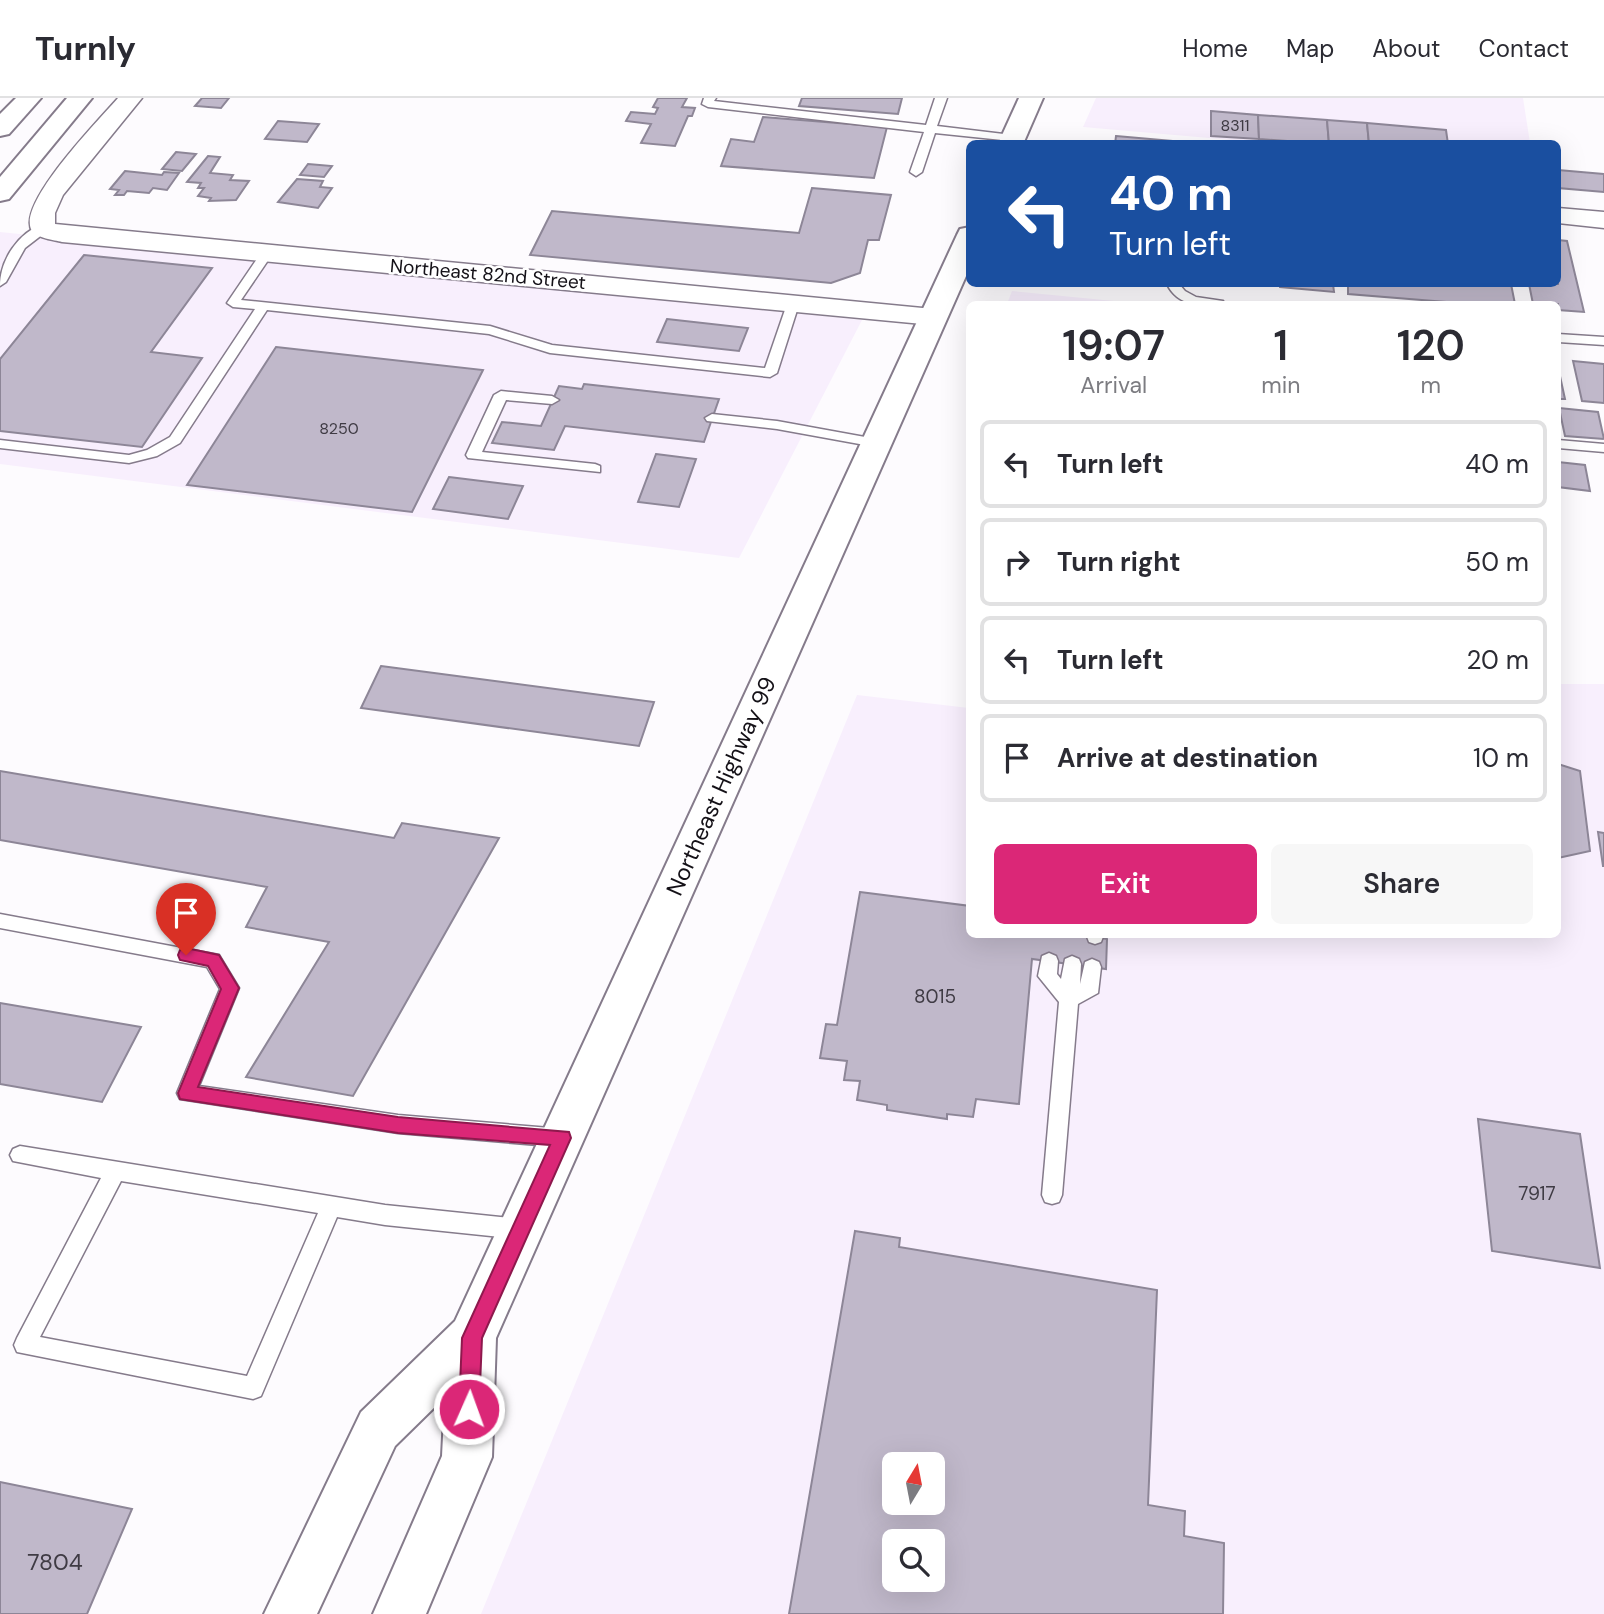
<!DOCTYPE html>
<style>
:root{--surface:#fff;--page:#f7f7f7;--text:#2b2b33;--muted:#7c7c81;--line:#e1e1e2;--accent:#db2777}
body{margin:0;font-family:"DM Sans",sans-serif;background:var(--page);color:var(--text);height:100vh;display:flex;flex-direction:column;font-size:26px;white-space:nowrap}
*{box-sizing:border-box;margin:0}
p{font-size:23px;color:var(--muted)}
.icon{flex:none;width:38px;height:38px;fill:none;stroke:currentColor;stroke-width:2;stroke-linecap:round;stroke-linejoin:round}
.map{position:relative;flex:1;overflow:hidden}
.drawer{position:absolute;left:966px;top:203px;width:595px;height:637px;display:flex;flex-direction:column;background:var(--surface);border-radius:10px;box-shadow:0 7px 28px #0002}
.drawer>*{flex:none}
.guide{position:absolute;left:966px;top:42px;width:595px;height:147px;border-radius:10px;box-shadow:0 7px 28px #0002;background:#1a4fa0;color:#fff;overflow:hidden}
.needle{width:46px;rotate:10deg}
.fabs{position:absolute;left:882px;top:1354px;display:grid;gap:14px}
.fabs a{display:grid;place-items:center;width:63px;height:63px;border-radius:10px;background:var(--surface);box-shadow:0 7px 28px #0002;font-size:35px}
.pin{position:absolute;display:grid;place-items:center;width:60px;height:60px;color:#fff;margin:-72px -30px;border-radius:50% 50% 50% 0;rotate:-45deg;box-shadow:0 0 7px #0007}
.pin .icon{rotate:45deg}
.me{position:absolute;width:77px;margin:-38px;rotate:2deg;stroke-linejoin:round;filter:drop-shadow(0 0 5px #0008)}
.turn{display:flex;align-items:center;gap:24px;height:147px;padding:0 28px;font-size:32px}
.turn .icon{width:91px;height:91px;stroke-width:2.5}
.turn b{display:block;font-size:49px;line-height:60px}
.eta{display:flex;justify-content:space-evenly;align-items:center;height:119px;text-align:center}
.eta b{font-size:42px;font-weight:600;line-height:49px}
.action{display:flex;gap:14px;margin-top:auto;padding:14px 28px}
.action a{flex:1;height:80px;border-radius:10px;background:var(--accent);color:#fff;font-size:28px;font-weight:600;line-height:80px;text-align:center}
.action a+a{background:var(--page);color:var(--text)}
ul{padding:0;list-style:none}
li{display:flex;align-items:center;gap:21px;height:88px;margin:0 14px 10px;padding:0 14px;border:4px solid var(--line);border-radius:10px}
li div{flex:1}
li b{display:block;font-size:26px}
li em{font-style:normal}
header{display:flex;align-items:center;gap:42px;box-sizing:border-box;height:98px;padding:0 35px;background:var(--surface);border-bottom:2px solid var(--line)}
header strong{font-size:33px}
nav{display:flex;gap:38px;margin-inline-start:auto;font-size:24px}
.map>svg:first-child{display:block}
</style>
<header>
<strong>Turnly</strong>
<nav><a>Home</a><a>Map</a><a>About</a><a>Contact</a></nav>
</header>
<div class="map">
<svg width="1604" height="1516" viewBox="0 0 1604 1516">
<rect width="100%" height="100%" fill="#fdfbfe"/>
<g fill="#f8effd" fill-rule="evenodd">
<path d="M 1096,0 L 1523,0 L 1530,45 L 1277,46 L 1083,29 Z"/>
<path d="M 0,134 L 862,222 L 739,460 L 0,366 Z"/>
<path d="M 1012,193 L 1145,206 L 1007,206 Z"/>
<path d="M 1558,586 L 1604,586 L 1604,1516 L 481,1516 L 857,597 L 969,610 L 970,836 L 1558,836 ZM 894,1367 L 933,1367 L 933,1405 L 894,1405 ZM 894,1444 L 933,1444 L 933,1482 L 894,1482 Z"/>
</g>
<g fill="#c0b8ca" stroke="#8d8697" stroke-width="2" fill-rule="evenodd">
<path d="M 202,0 L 229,0 L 221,10 L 195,8 Z"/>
<path d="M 658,0 L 687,0 L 682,9 L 695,10 L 692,18 L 688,18 L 675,48 L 641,45 L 651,26 L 626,23 L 631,14 L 655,16 L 658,10 L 653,9 Z"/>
<path d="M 802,0 L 902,0 L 898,16 L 799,8 Z"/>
<path d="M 1211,13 L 1258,17 L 1259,41 L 1211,38 Z"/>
<path d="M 1258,17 L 1327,22 L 1329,46 L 1259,41 Z"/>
<path d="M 763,19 L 887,29 L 874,80 L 721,68 L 731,41 L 754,44 Z"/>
<path d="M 1327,22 L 1367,25 L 1369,46 L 1329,46 Z"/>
<path d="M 278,23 L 319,26 L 307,44 L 265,41 Z"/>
<path d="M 1367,25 L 1446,32 L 1448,46 L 1369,46 Z"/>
<path d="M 1116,38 L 1207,46 L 1115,46 Z"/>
<path d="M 176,54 L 196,56 L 182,73 L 162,71 Z"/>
<path d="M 208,58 L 220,59 L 210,75 L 233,77 L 230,82 L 249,83 L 236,102 L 209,103 L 211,100 L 198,98 L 204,90 L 198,90 L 201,85 L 187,84 Z"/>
<path d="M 308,66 L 332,68 L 324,79 L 300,77 Z"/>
<path d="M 1558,72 L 1604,76 L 1604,94 L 1558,90 Z"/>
<path d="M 125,73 L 162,77 L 164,74 L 179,75 L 167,92 L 153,90 L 149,95 L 127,93 L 124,97 L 115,97 L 119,92 L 110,91 Z"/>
<path d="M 297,81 L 323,83 L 320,89 L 332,90 L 318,110 L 278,104 Z"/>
<path d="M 812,90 L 891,97 L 879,142 L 868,142 L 860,175 L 831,185 L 530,157 L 552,113 L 799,135 Z"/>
<path d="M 1558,142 L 1567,143 L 1584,214 L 1558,212 L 1558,206 L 1533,206 L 1529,186 L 1558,186 Z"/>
<path d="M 84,157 L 212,170 L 151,254 L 202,260 L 142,349 L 0,333 L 0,261 Z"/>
<path d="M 1279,186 L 1333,186 L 1334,194 L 1280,189 Z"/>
<path d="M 1348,186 L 1511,186 L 1515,206 L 1471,206 L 1348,196 Z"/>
<path d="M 667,221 L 748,230 L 739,253 L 657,244 Z"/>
<path d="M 276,249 L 483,272 L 412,414 L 187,387 Z"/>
<path d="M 1573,263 L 1604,266 L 1604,305 L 1582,303 Z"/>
<path d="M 1558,269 L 1565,301 L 1558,301 Z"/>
<path d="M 584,286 L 719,301 L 704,344 L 565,328 L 554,352 L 492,345 L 502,324 L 541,328 L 559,288 L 582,291 Z"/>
<path d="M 1559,310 L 1598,314 L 1604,341 L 1565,338 Z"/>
<path d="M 656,356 L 696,361 L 679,409 L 638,404 Z"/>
<path d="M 1558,364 L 1585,367 L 1590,393 L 1558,389 Z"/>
<path d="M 449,379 L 523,388 L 508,421 L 433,411 Z"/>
<path d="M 381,568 L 654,604 L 639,648 L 361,610 Z"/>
<path d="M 1558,666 L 1580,673 L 1590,753 L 1558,760 Z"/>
<path d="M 0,673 L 394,740 L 402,725 L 499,740 L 353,998 L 246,979 L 329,844 L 246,829 L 267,789 L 0,742 Z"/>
<path d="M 1598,734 L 1604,735 L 1604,768 L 1603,768 Z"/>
<path d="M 860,794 L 970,808 L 970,836 L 1077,836 L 1107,841 L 1106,871 L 1032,861 L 1019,1006 L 976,1001 L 973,1019 L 947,1016 L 947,1021 L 887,1012 L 887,1007 L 857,1002 L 860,983 L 844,982 L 847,963 L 820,960 L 826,926 L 837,927 Z"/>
<path d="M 0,905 L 141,929 L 102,1004 L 0,986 Z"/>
<path d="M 1478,1021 L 1580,1036 L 1600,1170 L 1492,1153 Z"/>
<path d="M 855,1133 L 900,1140 L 899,1149 L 1157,1192 L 1148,1407 L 1185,1413 L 1184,1438 L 1224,1445 L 1223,1516 L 789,1516 ZM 894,1367 L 933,1367 L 933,1405 L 894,1405 ZM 894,1444 L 933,1444 L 933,1482 L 894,1482 Z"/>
<path d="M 0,1384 L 132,1411 L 87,1516 L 0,1516 Z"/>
</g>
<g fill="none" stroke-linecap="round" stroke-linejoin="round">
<defs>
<g id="service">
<path d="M 704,0 L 716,0 L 714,3 L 926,27 L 935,0 L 947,0 L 937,28 L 1012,37 L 1018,40 L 1012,43 L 935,35 L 922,74 L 916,78 L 910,74 L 924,34 L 708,9 L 702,6 Z"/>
<path d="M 43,126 L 47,127 L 47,133 L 25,150 L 6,184 L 0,188 C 0,162 18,135 43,126 Z"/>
<path d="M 267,151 L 273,155 L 241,202 L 490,228 L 552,247 L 765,270 L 787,206 L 793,202 L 799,206 L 777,275 L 770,279 L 550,255 L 489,236 L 267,212 L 180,345 L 157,358 L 129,365 L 0,350 L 0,342 L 129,357 L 147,352 L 170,339 L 255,211 L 233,209 L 227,205 L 263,152 Z"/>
<path d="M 1167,186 L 1179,186 L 1185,193 L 1196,199 L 1223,203 L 1224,206 C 1202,208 1178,209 1167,186 Z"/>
<path d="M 1558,236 L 1604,239 L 1604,247 L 1558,244 Z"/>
<path d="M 501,293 L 552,298 L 559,302 L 552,306 L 506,302 L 482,354 L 595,366 L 600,368 L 600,374 L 468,360 L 466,357 L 494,297 Z"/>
<path d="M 712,316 L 777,323 L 876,341 L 883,345 L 876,349 L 777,331 L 707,323 L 705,320 Z"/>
<path d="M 1558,342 L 1604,346 L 1604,354 L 1558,350 Z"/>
<path d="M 0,816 L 219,857 L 239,890 L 199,988 L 398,1017 L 562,1031 L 569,1034 L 572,1040 L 569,1046 L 562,1049 L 398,1035 L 180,1001 L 177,995 L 220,891 L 207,869 L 0,830 Z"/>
<path d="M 1086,836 L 1104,836 L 1101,844 L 1095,846 L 1089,844 Z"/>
<path d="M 1049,855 L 1056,858 L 1058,863 L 1057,876 L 1061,881 L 1065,861 L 1072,858 L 1079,861 L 1081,866 L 1080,886 L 1085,864 L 1092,861 L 1099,864 L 1101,869 L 1098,895 L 1078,906 L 1062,1097 L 1059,1104 L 1052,1106 L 1045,1104 L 1042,1097 L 1059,904 L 1038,878 L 1042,858 Z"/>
<path d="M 20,1048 L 385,1107 L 520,1121 L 527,1124 L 530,1131 L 527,1138 L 520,1141 L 385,1127 L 337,1119 L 261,1298 L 253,1301 L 17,1254 L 14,1247 L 17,1240 L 101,1080 L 13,1063 L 10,1057 L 13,1051 ZM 121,1083 L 318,1115 L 247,1278 L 40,1239 Z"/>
</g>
<g id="minor">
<path d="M 118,0 L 142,0 L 63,97 L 55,115 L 55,126 L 933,211 L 943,213 L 947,219 L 943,225 L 933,227 L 62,144 C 54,142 37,140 32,133 C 15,107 100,21 118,0 Z"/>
<path d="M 1558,110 L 1604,114 L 1604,130 L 1558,125 Z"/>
</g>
<g id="secondary">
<path d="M 1019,0 L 1043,0 L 1023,46 L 998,46 Z"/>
<path d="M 970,129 L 970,169 L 496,1240 L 492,1359 L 426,1516 L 373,1516 L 442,1358 L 445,1299 L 395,1348 L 317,1516 L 264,1516 L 361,1314 L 455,1223 L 957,137 L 960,131 Z"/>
</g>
<g id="motorway">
<path d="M 16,0 L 41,0 L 9,36 L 0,38 L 0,16 Z"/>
<path d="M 67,0 L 92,0 L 9,101 L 0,103 L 0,79 Z"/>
</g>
</defs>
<use href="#service" stroke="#857b8b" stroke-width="3"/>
<use href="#minor" stroke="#857b8b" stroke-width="3"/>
<use href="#secondary" stroke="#857b8b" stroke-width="4"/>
<use href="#motorway" stroke="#857b8b" stroke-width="4"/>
<use href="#service" fill="#fff" fill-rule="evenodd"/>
<use href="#minor" fill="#fff" fill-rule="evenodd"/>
<use href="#secondary" fill="#fff" fill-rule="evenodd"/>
<use href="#motorway" fill="#fff" fill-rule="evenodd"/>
</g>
<path fill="#db2777" stroke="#8e194d" stroke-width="2" d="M 186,850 L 219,857 L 239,890 L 198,989 L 398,1019 L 569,1034 L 571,1040 L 482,1240 L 479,1311 L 476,1318 L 469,1321 L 462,1318 L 459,1311 L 462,1240 L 550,1047 L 398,1035 L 180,1001 L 178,995 L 221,891 L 208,868 L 180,862 L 178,857 L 180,852 Z"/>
<g text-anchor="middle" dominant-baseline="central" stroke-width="5" stroke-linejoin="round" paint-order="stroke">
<g font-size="16" fill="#3f3b44">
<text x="1235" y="27">8311</text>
<text x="339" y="330">8250</text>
</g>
<g font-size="19" fill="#141117" stroke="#fff">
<text transform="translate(488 176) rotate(5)">Northeast 82nd Street</text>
</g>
<g font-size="19" fill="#3f3b44">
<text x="935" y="898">8015</text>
<text x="1537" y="1095">7917</text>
</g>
<g font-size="23" fill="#141117" stroke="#fff">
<text transform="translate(721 688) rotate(-66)">Northeast Highway 99</text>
</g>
<g font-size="23" fill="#3f3b44">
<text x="55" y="1464">7804</text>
</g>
</g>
</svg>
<div class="fabs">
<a><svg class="needle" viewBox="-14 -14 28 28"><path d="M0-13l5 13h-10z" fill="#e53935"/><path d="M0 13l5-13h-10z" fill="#7c7c81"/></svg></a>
<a><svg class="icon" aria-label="search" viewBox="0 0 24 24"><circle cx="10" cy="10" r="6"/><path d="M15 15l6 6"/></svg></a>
</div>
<div class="pin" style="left:186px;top:857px;background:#d93025"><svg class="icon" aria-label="arrive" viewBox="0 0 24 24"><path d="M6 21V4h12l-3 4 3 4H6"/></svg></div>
<svg class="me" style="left:469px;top:1311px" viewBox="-20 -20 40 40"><circle r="17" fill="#db2777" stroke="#fff" stroke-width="3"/><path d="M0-11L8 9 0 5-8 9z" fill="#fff"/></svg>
<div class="guide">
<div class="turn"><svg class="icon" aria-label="left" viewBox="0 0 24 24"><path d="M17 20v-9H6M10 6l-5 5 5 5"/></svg><div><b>40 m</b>Turn left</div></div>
</div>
<section class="drawer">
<div class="eta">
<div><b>19:07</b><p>Arrival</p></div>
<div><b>1</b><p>min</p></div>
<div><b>120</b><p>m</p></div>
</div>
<ul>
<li><svg class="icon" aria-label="left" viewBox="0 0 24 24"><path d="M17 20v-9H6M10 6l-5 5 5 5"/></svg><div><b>Turn left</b></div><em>40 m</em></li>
<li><svg class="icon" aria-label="right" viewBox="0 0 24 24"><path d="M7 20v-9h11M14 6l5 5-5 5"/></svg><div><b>Turn right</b></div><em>50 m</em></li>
<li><svg class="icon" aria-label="left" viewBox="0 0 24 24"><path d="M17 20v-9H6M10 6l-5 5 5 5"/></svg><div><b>Turn left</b></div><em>20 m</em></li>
<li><svg class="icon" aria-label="arrive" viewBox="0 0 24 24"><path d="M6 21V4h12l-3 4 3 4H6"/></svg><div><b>Arrive at destination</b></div><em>10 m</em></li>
</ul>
<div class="action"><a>Exit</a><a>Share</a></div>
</section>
</div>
